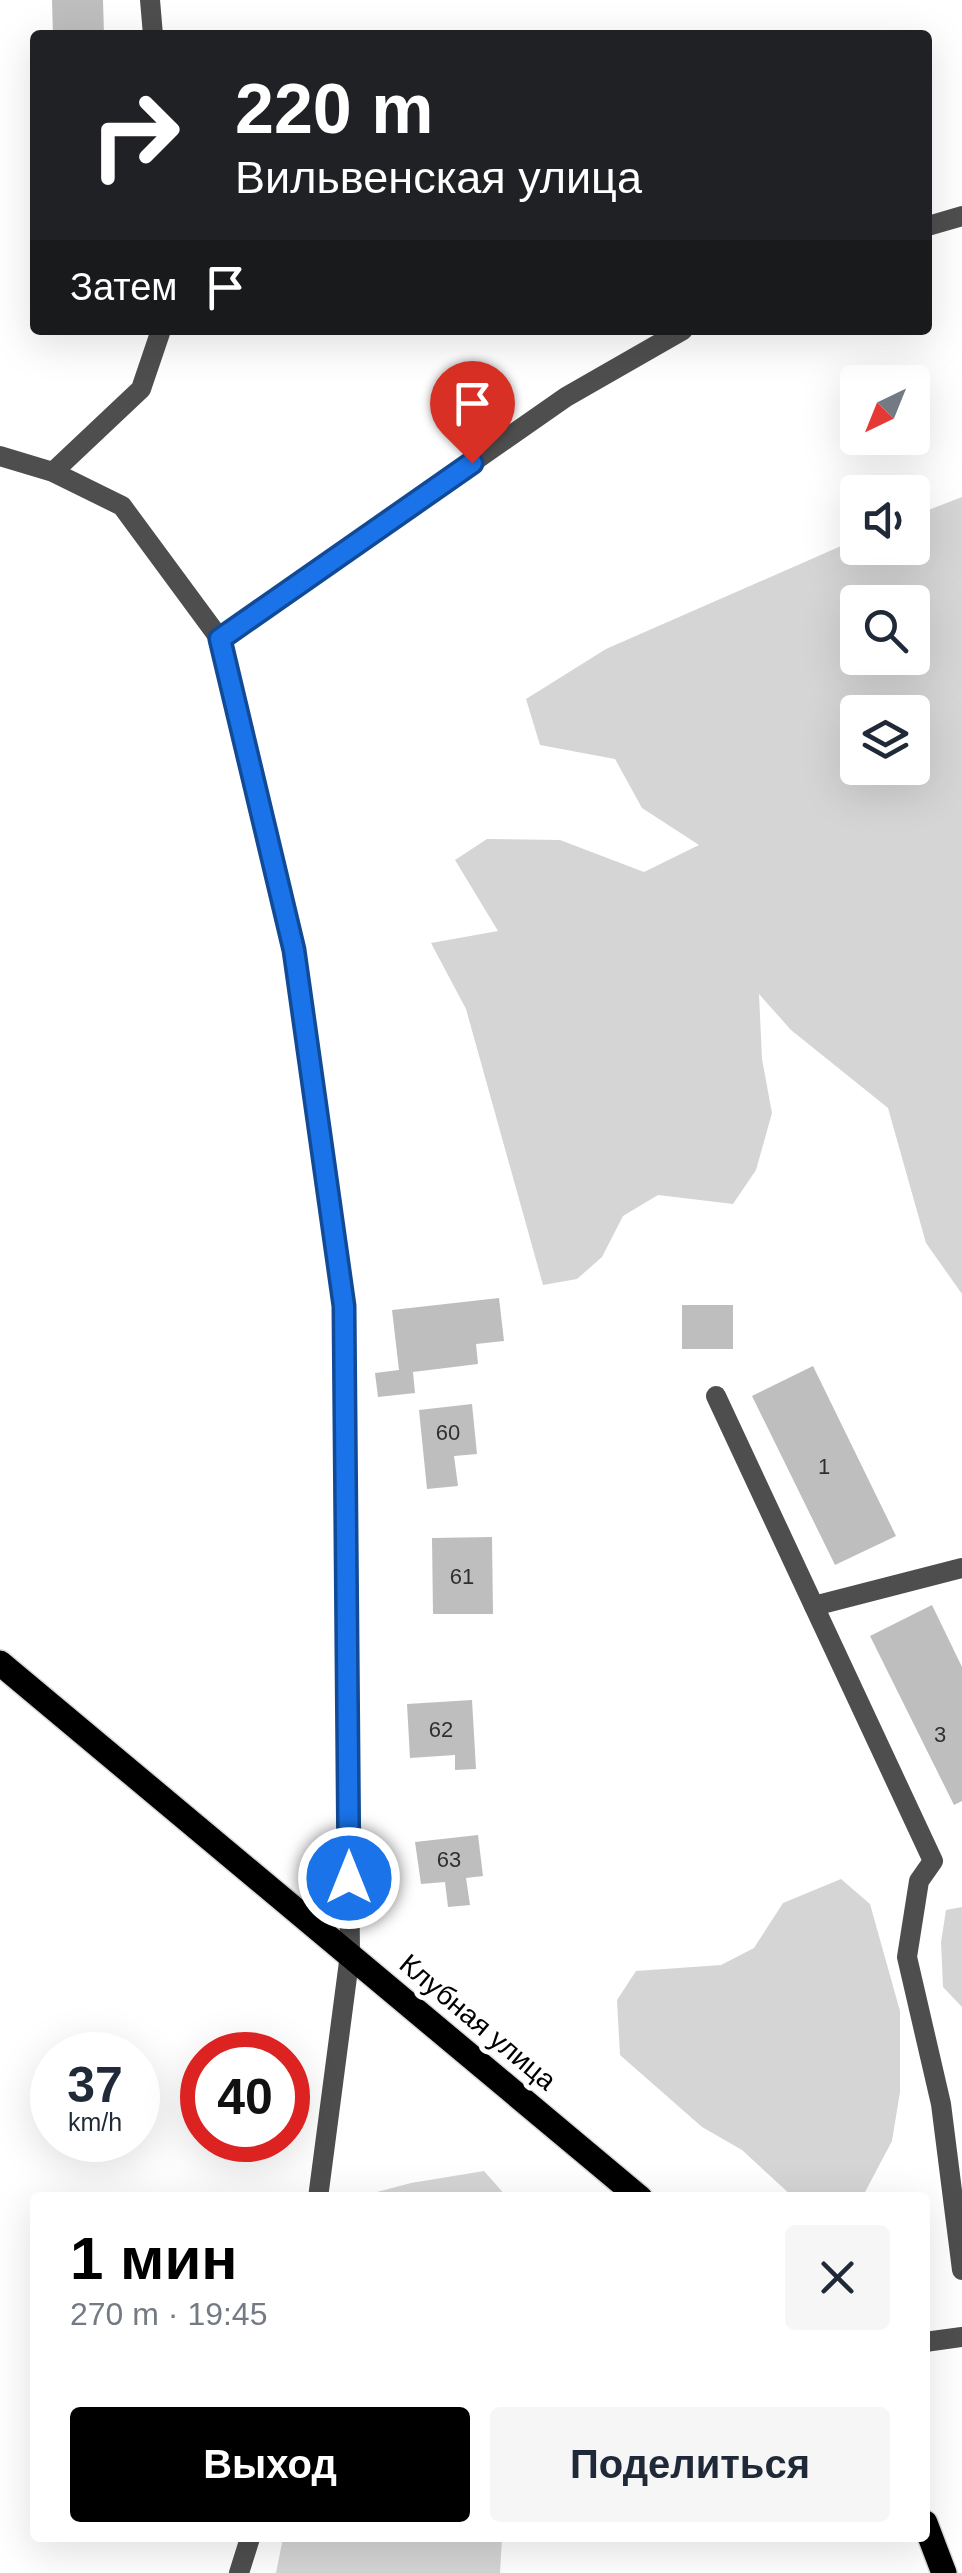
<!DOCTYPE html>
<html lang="ru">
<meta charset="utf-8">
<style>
:root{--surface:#fff;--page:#f6f6f7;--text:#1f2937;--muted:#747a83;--accent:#000}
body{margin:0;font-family:Arial,sans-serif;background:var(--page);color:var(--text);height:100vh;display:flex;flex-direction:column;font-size:38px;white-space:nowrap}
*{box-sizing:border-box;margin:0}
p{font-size:32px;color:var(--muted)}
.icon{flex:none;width:55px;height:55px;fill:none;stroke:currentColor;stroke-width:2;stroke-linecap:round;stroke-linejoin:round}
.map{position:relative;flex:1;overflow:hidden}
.drawer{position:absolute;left:30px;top:2192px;width:900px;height:350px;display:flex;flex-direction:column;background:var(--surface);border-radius:10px;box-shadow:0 10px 40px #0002}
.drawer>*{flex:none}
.hud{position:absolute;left:30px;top:30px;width:902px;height:305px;border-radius:10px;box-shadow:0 10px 40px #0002;background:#202124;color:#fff;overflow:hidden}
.needle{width:65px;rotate:223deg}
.buttons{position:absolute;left:840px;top:365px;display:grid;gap:20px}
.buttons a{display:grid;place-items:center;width:90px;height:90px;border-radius:10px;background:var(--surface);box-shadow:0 10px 40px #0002;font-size:50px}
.speed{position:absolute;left:30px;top:2032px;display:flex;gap:20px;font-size:50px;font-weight:700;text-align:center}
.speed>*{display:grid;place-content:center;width:130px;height:130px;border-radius:50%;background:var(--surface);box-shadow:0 10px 40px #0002;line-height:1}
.speed small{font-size:25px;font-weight:400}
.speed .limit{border:15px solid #d22;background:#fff;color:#111}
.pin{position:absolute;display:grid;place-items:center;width:85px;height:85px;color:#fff;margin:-102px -42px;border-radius:50% 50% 50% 0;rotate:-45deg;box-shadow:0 0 10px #0007}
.pin .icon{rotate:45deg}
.me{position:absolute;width:110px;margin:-55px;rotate:0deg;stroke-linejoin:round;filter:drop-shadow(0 0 8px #0008)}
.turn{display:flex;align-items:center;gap:35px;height:210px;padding:0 40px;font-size:45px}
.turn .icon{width:130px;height:130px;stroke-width:2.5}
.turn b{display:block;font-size:70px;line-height:85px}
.then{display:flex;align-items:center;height:95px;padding:0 40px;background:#0003;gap:20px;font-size:38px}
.round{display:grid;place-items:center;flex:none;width:105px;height:105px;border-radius:10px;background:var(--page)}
.head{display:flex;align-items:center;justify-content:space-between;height:170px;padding:0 40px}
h1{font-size:60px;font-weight:700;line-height:75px;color:var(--accent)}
.action{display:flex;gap:20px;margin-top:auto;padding:20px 40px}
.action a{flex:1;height:115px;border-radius:10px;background:var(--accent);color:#fff;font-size:40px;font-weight:700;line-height:115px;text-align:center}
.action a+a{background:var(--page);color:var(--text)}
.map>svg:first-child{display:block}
</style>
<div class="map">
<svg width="962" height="2573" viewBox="0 0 962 2573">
<rect width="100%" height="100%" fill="#fff"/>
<g fill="#d5d5d5" fill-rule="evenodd">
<path d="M 962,497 L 962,1294 L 926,1243 L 888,1108 L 791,1030 L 759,994 L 762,1059 L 772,1113 L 756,1170 L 733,1204 L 658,1195 L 623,1216 L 602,1257 L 577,1279 L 543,1285 L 466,1009 L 431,943 L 498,931 L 455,860 L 487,839 L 560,840 L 644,872 L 699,845 L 642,808 L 615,759 L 540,745 L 526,699 L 606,649 L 857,539 L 858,548 L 912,548 L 913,516 ZM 858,602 L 912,602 L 912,658 L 858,658 ZM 858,712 L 912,712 L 912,768 L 858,768 Z"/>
<path d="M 841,1879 L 870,1904 L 900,2011 L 900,2092 L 892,2141 L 864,2194 L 857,2197 L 793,2197 L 742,2150 L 702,2127 L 620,2055 L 617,2000 L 636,1971 L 721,1965 L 754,1948 L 783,1903 Z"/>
<path d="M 962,1907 L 962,2007 L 943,1987 L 941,1942 L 946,1910 Z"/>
<path d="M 484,2171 L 507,2197 L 358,2197 L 411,2183 Z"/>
<path d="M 283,2538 L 502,2538 L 500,2573 L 276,2573 Z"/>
</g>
<g fill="#bebebe">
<path d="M 52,0 L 103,0 L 104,35 L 53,35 Z"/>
<path d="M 499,1298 L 504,1341 L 476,1344 L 478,1364 L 413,1372 L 415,1393 L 378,1397 L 375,1373 L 399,1370 L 392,1310 Z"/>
<rect x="682" y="1305" width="51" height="44"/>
<path d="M 813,1366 L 896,1536 L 835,1565 L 752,1396 Z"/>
<path d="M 472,1404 L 477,1454 L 454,1456 L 458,1486 L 427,1489 L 419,1410 Z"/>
<path d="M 492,1537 L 493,1614 L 433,1614 L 432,1538 Z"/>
<path d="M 932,1605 L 962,1667 L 962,1801 L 954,1805 L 870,1636 Z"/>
<path d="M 472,1700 L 476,1769 L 455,1770 L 455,1755 L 410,1758 L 407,1704 Z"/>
<path d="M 478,1835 L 483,1876 L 466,1878 L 470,1905 L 448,1907 L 445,1882 L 421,1884 L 415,1842 Z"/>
</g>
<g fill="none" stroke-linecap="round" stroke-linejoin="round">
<defs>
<g id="primary">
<path d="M 0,1663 L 640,2198"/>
<path d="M 925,2523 L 944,2573"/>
</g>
</defs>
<use href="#primary" stroke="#dbdbdb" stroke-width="28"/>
<g stroke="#4e4e4e" stroke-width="20">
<path d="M 150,0 L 153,35"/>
<path d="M 928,226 L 962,216"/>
<path d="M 53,472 L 141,389 L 161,330"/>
<path d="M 220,639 L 566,397 L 683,330"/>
<path d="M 716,1396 L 933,1861 L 919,1881 L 907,1957 L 941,2104 L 962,2270"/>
<path d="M 814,1606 L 962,1568"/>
<path d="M 925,2342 L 962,2337"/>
</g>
<g stroke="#4e4e4e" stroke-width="20">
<path d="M 0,456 L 53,472 L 122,506 L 220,639 L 294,951 L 344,1306 L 350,1954 L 318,2198"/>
<path d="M 239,2573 L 250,2538"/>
</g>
<use href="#primary" stroke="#000" stroke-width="25"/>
</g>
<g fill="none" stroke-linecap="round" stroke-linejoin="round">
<defs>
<path id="route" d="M 349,1878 L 344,1306 L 294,950 L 220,639 L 472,463"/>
</defs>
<use href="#route" stroke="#114b97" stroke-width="25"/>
<use href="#route" stroke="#1a73e8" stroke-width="18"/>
</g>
<g text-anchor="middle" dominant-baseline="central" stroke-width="10" stroke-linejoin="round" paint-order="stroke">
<g font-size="22" fill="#303030">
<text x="448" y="1432">60</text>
<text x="824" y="1466">1</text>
<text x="462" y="1576">61</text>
<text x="441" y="1729">62</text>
<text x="940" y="1734">3</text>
<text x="449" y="1859">63</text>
</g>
<g font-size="28" fill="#000" stroke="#fff">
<text transform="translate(478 2022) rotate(40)">Клубная улица</text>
</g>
</g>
</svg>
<div class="buttons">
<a><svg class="needle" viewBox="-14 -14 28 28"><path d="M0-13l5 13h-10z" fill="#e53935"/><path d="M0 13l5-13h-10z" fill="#747a83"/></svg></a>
<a><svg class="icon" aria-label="sound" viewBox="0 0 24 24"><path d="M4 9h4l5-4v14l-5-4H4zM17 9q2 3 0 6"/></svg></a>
<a><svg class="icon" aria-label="search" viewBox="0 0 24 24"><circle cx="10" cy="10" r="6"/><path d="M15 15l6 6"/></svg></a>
<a><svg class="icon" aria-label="layers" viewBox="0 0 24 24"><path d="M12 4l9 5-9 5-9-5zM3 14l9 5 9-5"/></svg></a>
</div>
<div class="speed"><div>37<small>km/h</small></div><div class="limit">40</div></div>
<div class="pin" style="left:472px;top:463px;background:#d93025"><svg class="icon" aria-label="arrive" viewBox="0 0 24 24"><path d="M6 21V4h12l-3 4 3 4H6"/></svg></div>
<svg class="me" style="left:349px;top:1878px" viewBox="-20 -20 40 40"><circle r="17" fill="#1a73e8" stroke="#fff" stroke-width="3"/><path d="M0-11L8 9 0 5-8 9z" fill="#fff"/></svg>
<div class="hud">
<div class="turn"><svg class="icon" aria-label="right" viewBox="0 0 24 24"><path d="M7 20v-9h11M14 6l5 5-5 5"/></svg><div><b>220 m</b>Вильвенская улица</div></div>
<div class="then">Затем<svg class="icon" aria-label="arrive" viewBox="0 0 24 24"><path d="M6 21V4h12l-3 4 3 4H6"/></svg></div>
</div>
<section class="drawer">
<div class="head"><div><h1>1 мин</h1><p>270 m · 19:45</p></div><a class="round"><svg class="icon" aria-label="close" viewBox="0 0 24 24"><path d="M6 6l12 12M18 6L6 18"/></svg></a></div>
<div class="action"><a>Выход</a><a>Поделиться</a></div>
</section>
</div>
